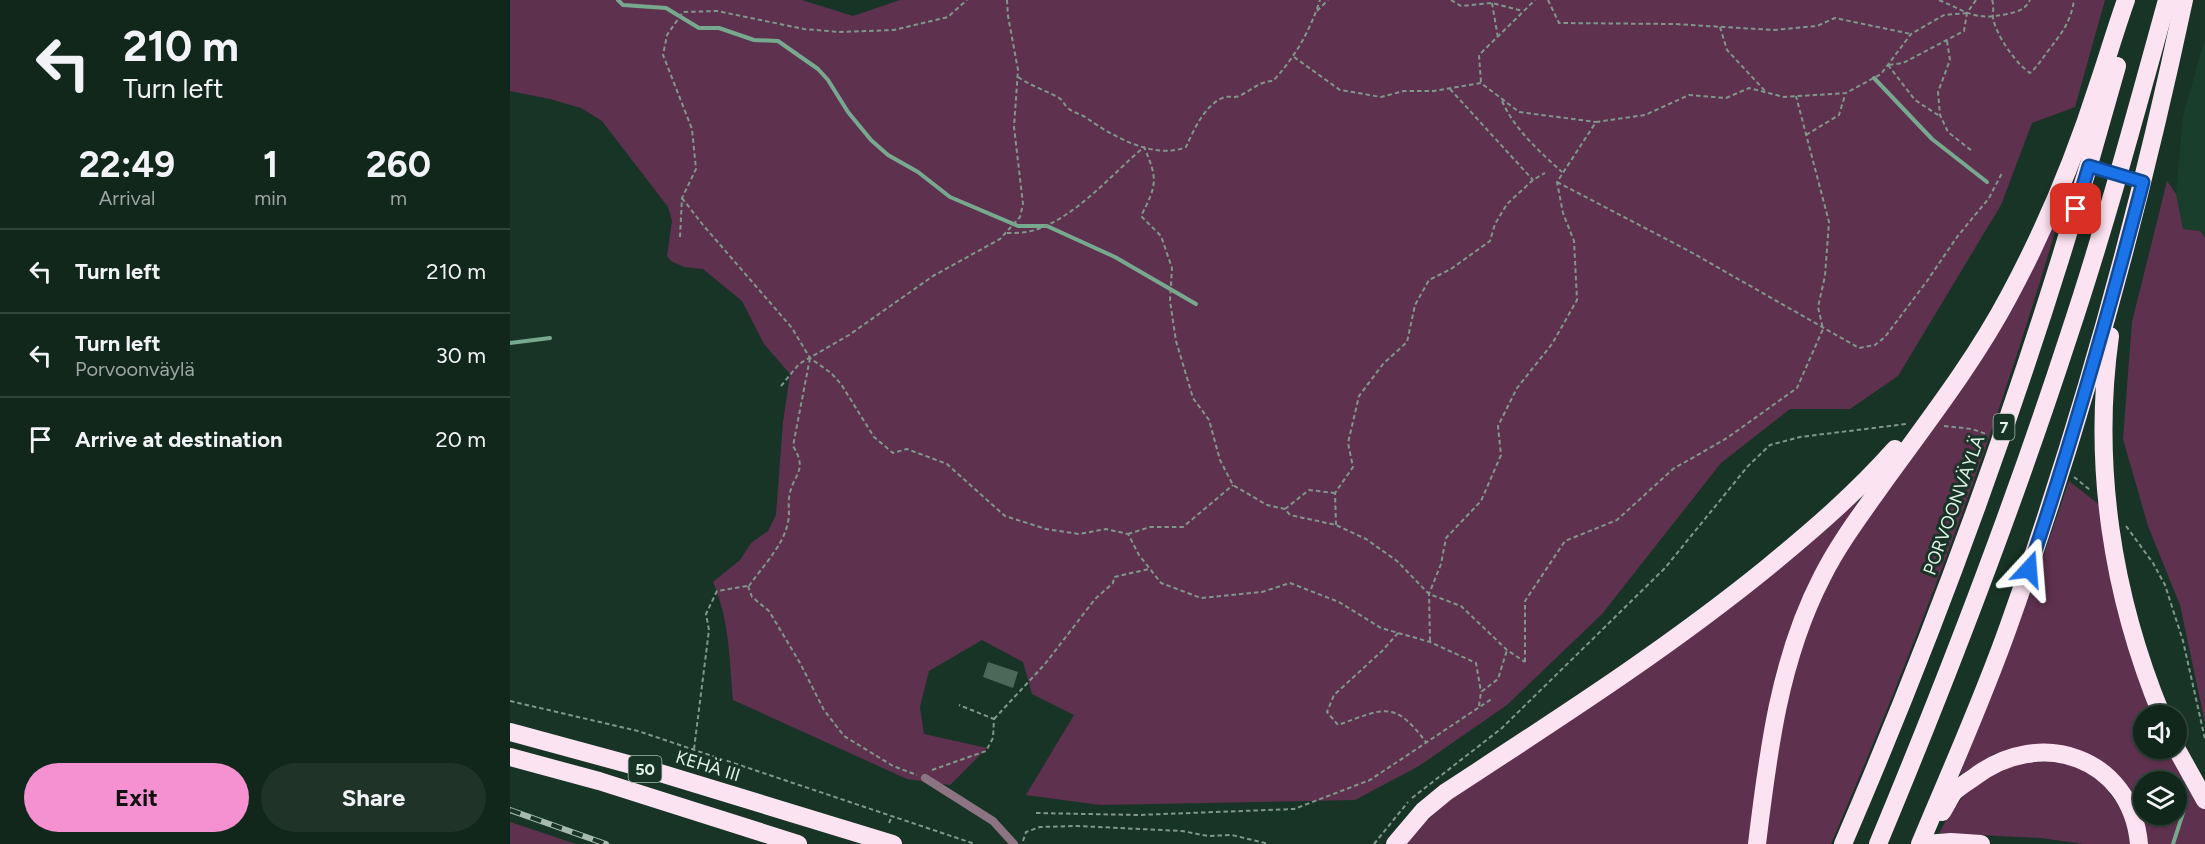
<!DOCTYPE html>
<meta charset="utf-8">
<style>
:root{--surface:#12271c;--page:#1f3329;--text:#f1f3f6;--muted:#9ca5a3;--line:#31443b;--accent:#f590d1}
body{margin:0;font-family:Figtree,sans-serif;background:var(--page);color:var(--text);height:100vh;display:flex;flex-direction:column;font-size:22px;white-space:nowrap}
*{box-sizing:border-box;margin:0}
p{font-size:20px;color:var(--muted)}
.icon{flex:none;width:33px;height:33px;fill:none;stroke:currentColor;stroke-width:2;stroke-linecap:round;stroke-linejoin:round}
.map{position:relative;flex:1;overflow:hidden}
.panel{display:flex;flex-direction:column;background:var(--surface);width:510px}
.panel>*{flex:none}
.top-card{background:#12271c;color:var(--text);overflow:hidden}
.controls{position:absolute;left:1623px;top:705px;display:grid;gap:12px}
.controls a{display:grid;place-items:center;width:54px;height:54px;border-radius:50%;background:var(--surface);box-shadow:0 2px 4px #0004,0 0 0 2px var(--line);font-size:30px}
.pin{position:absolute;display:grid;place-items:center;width:51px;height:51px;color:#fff;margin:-26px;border-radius:12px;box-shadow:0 3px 9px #0006}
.me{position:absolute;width:66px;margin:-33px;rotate:19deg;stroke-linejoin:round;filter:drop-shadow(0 0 4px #0008)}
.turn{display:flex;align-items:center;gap:21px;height:126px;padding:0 24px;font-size:27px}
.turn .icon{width:78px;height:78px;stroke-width:2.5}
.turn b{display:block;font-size:42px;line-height:51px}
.eta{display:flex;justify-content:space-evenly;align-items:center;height:102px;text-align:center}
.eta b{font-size:36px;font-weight:700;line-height:42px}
.cta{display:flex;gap:12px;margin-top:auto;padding:12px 24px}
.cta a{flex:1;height:69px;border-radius:36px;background:var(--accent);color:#111;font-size:24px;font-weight:700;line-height:69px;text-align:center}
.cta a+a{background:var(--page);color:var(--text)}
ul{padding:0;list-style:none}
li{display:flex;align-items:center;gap:18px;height:84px;padding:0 24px;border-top:2px solid var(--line)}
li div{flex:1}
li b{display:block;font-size:22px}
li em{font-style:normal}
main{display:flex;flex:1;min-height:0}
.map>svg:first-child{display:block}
</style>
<main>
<section class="panel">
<div class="top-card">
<div class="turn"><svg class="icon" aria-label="left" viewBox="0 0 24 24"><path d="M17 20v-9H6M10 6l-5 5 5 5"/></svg><div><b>210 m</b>Turn left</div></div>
</div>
<div class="eta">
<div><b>22:49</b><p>Arrival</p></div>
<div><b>1</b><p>min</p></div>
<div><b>260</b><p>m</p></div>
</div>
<ul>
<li><svg class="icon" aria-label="left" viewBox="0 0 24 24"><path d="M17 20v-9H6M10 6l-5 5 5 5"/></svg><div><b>Turn left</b></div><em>210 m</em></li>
<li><svg class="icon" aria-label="left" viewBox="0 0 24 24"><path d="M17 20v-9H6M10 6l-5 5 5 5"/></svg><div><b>Turn left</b><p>Porvoonväylä</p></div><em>30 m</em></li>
<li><svg class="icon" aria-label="arrive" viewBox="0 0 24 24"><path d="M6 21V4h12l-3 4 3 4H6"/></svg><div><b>Arrive at destination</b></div><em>20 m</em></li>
</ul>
<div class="cta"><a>Exit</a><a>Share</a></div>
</section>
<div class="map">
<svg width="1695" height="844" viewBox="0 0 1695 844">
<rect width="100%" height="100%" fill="#183426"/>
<path fill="#1a3e2c" d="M 1695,38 L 1695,238 L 1690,231 L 1673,229 L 1666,194 L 1673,116 Z"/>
<g fill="#5e314e" fill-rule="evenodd">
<path d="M 0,0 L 292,0 L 343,16 L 390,0 L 1595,0 L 1565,107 L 1522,123 L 1491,205 L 1388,376 L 1340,409 L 1280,409 L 1211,463 L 1092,614 L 997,705 L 909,766 L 845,800 L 590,805 L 516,795 L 564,715 L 522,694 L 513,662 L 472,640 L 419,671 L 410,707 L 414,734 L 477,748 L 440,785 L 397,779 L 223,700 C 219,658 220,622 203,582 L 230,560 L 241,543 L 258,531 L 266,515 L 273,422 L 280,374 L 254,344 L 232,301 L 193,269 L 174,267 L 161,261 L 157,256 L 162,221 L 158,207 L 92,121 L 71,108 L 40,99 L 0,91 Z"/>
<path d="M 1657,181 L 1666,194 L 1673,229 L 1690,231 L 1695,238 L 1695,723 L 1670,605 L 1638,526 L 1613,439 L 1622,322 Z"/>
<path d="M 1554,201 C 1491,420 1411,634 1321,844 L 1254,844 L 1277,691 L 1298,625 L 1336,550 Z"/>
<path d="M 1559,481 L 1591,506 L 1646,715 L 1634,716 L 1634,748 L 1661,749 L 1676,781 L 1695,809 L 1695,844 L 1636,844 L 1626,805 L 1542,746 L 1523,744 L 1502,749 L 1484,754 L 1452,775 L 1450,774 L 1522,589 ZM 1634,782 L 1666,782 L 1666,814 L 1634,814 Z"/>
<path d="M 1349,500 L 1323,541 L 1274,648 L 1265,677 L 1255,727 L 1238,844 L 893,844 L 934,804 L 1268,568 Z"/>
<path d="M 1511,761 L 1553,762 L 1574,770 L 1593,784 L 1614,813 L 1621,844 L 1573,844 L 1531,838 L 1429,833 C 1454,788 1465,782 1511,761 Z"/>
<path d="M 0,822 L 66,844 L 0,844 Z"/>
</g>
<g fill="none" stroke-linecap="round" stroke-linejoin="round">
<g stroke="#77a98f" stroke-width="4">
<path d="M 108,0 L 113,5 L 156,8 L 189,28 L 209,28 L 244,40 L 268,41 L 308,69 L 318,80 L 338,112 L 361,140 L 378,155 L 408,172 L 440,197 L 508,226 L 537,226 L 605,257 L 686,304"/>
<path d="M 1364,78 L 1422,139 L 1477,182"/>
<path d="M 0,343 L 40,338"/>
<path d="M 1663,844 L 1674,810"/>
</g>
</g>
<path fill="#4b6958" d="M 478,662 L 508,672 L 503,688 L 473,677 Z"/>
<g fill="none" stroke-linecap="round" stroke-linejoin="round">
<g stroke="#81978b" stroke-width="2" stroke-dasharray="4.5 3" stroke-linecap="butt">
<path d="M 941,0 L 951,6 L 982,3 L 1013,11"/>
<path d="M 1038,0 L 1049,23 L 1164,24 L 1264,30 L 1307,26 L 1325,18 L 1401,34"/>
<path d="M 1429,0 C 1458,12 1464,21 1497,14 C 1507,12 1515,10 1520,0"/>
<path d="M 1482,0 C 1485,7 1482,11 1483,18 C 1486,35 1506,64 1520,73 C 1528,66 1532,59 1538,51 C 1551,34 1561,22 1564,0"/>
<path d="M 982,3 L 988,38"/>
<path d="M 807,11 L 818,0"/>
<path d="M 1210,27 L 1217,50 L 1256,92"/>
<path d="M 1437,41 L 1440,60 L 1428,92 L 1430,115 L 1438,132 L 1462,151"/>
<path d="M 784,57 L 830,90 L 871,97 L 894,91 L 924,91 L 971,83 L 1009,112 L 1086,122"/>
<path d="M 1378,65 L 1405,100 L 1431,117"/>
<path d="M 1379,65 L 1393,63 L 1454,31 L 1457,13 L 1466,0"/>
<path d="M 508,77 C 521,86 535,90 549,98 C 553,100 554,105 558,108 C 563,113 572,114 578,119 C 604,137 645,160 676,147 C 684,129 696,103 715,97 C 720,96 725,98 729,96 C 741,91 749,81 763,81 C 785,57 800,31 810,0"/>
<path d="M 971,82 L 969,55 L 1025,0"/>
<path d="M 940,89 L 1023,180"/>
<path d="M 992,101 C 1005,130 1029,151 1052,172"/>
<path d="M 1296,135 L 1329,115 L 1335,95"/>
<path d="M 1047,182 L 1179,251 L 1349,348 L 1365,345 L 1375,337 L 1417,281 L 1447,237 L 1479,198 L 1492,173"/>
<path d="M 172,198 L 193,225 L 282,328 L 300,358 L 321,373 L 331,384 L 364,437 L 383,453 L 397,449 L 437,464 L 495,516 L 536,529 L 569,534 L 596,529 L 618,534 L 629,555 L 651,583 L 691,598 L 752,592 L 780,583 L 829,602 L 871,628 L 920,642 L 966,663 L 971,692"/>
<path d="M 497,233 C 506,233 516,233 525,230 C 566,217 601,175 634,147 C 648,179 647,185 631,216 L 651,236 L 662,268 L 660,301 L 666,341 L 683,398 L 699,420 L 710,460 L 723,485 L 757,505 L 775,509 L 780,515 L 826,525 L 856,539 L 887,561 L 919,594 L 951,606 L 997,650 L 1015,662"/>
<path d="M 170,237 L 172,198 L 186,169 L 182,129 L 153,55 L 157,35 L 173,12 L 207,11 L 294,29 L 329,32 L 384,30 L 438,17 L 457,0"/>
<path d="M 271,386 L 289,364 L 339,335 L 423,276 L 490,239 L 510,217 L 513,204 L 504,127 L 508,70 L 498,16 L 497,0"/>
<path d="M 1434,426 L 1462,429 L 1476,434"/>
<path d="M 1564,477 L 1580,490"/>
<path d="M 775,509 L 799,490 L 825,493"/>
<path d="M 826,525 L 825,493 L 843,467 L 838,443 L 849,396 L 873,364 L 897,342 L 905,305 L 919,280 L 941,269 L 980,241 L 985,224 L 997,204 L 1023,180 L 1035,173"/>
<path d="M 1616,526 L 1643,563 L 1655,585 L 1673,641 L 1695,739"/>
<path d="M 618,534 L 640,527 L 673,527 L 723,485"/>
<path d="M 238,586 L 242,597 L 259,611 L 290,663 L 314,710 L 334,736 L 383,766 L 407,775"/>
<path d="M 239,586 C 252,567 274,545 278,522 C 280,514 278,506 279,498 C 282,474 299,472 283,446 L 300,358"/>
<path d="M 888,633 L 872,651 L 824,695 L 817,712 L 828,725 C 875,708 884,700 916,742"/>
<path d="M 920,641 L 919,594 L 931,564 L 936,538 L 971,501 L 991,455 L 988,426 L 1007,388 L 1042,344 L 1067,300 L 1064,241 L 1053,213 L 1047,182 L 1086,122 L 1135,115 L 1179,95 L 1216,98 L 1239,88 L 1274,97 L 1336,93 L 1371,74 L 1401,34 L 1434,15 L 1457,13"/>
<path d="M 1015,662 L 1015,601 L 1055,541 L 1107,520 L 1163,469 L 1217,438 L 1287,388 L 1313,329 L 1308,307 L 1315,276 L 1319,222 L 1286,96"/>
<path d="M 0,701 L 128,731 L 465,844"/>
<path d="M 969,706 L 971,692 L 988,679 L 997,650"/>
<path d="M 484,719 L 535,664 L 585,599 L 603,583 L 604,577 L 639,569"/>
<path d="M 184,749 L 199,630 L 196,614 L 207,591 L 237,586"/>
<path d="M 422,770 L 476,751 L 483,738 L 484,719 L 449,705"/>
<path d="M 902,798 L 992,728 L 1155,568 L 1238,466 L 1260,445 L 1290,437 L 1396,424"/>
<path d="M 526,813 L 628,815 L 784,809 L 860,780 L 983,698"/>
<path d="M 379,823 L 382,816"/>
<path d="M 513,841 L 516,832 L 530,827 L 567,826 L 672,831 L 698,836 L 722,835 L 759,844"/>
<path d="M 864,844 L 898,802"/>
</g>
<g stroke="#8d7483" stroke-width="8">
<path d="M 1580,166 L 1631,182"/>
<path d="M 415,778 L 483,821 L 504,844"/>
</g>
<g stroke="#fce3f1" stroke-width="18">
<path d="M 1600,336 C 1582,465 1602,595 1652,716"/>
<path d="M 0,732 L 140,770 L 383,844"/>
<path d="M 1666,748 L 1695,800"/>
<path d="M 0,757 L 89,781 L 288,844"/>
<path d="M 1432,812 C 1436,806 1440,797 1444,792 C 1449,787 1457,782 1463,778 C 1530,726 1621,757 1629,844"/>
<path d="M 885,844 L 913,811 L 936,792 C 1046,720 1156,650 1258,567 C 1303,530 1346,493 1385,449"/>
<path d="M 1247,844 C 1258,753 1269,660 1312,577 C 1329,543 1352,513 1373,483 C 1417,422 1464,362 1499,296 C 1535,229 1565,157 1588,85 C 1598,56 1606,28 1616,0"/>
<path d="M 1333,844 C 1442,591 1534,331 1607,66"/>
<path d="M 1368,844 C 1438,676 1503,507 1559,335 C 1596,224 1626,112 1657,0"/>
<path d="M 1410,844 C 1440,772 1473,699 1499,625 C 1572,421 1629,212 1674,0"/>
<path d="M 1414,844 L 1441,842 L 1471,844"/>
</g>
<defs>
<path id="rail" d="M 0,810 L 96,844"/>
</defs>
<use href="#rail" stroke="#a6baaf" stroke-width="6"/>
<use href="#rail" stroke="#183426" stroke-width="4" stroke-dasharray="11" stroke-linecap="butt"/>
</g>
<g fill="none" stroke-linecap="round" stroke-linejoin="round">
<defs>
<path id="route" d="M 1519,569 C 1562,442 1599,312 1633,182 L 1579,166 L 1566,209"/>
</defs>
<use href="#route" stroke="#114b97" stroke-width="15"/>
<use href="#route" stroke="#1a73e8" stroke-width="10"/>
</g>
<g text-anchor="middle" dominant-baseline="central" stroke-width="6" stroke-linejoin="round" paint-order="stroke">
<g fill="#183426" stroke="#a5b9ae" stroke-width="1.5">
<rect x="1483.5" y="414" width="21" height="26" rx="4.5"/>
<rect x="118.5" y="756" width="33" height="26" rx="4.5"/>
</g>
<g font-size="16" font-weight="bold" fill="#e1f2e8">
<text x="1494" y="427">7</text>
<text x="135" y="769">50</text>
</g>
<g font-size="18" fill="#e1f2e8" stroke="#183426">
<text transform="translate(1444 505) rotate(-70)">PORVOONVÄYLÄ</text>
<text transform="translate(198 766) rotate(17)">KEHÄ III</text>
</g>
</g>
</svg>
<div class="controls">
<a><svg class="icon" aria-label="sound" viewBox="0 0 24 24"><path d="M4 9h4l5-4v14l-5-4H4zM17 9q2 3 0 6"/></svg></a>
<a><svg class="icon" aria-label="layers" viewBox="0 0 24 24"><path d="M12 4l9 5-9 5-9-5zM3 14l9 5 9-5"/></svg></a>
</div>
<div class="pin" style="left:1566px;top:209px;background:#d93025"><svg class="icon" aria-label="arrive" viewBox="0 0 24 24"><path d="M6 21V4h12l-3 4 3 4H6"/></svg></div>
<svg class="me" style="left:1519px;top:569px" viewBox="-20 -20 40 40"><path d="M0-17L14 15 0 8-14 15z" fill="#1a73e8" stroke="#fff" stroke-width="4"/></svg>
</div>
</main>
